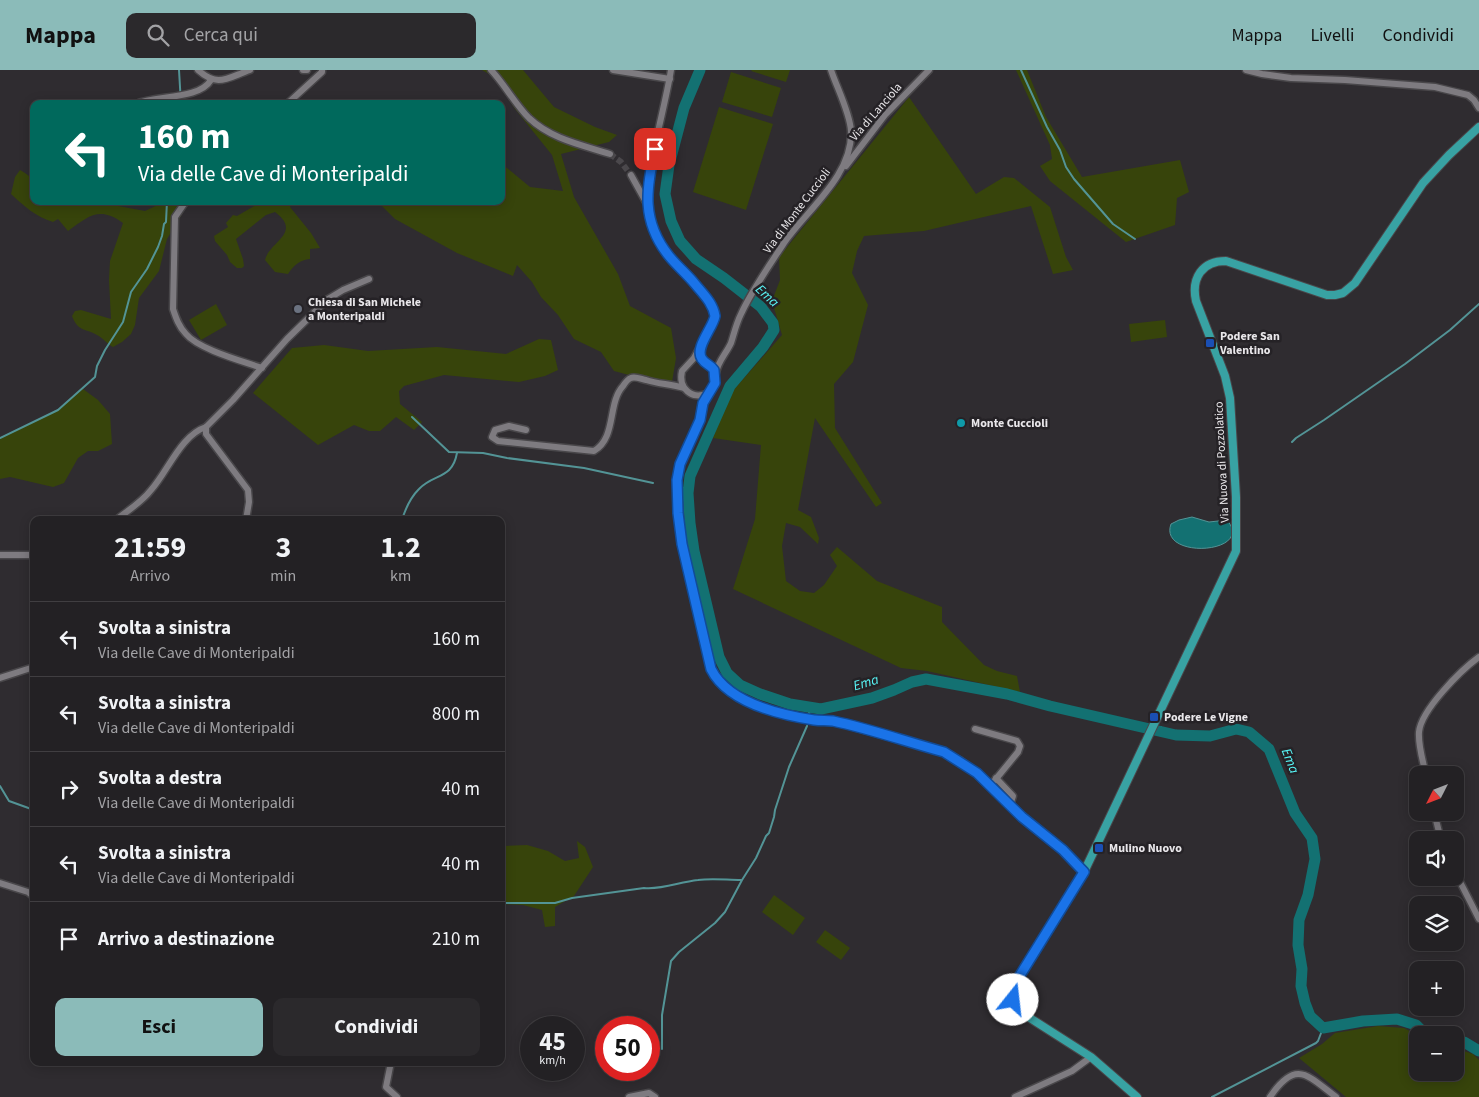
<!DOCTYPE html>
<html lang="it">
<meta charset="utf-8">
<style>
:root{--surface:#232124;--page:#2b292c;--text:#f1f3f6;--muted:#a3a3a6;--line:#403e41;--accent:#8bbbb9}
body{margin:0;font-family:"Source Sans 3",sans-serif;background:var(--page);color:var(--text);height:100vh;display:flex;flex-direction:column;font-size:19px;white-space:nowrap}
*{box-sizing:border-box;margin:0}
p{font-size:16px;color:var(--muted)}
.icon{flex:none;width:28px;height:28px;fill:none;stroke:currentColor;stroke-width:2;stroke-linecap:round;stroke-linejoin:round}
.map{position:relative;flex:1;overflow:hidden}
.drawer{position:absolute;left:30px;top:446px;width:475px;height:550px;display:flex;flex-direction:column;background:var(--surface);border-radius:10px;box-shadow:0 2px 12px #0003,0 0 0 1px var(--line)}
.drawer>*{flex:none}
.top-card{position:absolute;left:30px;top:30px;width:475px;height:105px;border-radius:10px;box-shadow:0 2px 12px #0003,0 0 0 1px var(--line);background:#00695c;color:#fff;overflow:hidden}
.needle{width:32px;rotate:228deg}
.controls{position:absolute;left:1409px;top:696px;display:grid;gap:10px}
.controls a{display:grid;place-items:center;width:55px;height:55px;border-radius:10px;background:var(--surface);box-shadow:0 2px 12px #0003,0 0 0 1px var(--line);font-size:25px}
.speed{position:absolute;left:520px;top:946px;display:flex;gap:10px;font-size:25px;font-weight:700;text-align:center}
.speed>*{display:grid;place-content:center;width:65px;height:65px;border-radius:50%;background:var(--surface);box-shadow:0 2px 12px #0003,0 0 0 1px var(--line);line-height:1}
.speed small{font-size:12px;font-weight:400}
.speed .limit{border:8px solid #d22;background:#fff;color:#111}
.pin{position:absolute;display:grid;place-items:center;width:42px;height:42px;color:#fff;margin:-21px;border-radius:10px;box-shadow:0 2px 8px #0006}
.me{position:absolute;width:55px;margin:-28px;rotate:16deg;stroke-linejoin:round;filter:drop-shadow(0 0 4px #0008)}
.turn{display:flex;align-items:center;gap:18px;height:105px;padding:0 25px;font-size:22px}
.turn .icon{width:65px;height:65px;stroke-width:2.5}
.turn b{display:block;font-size:35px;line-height:42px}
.eta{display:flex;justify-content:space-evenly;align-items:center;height:85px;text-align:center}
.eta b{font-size:30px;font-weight:700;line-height:35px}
.action{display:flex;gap:10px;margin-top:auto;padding:10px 25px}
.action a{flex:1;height:58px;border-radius:10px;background:var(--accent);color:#111;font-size:20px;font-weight:700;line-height:58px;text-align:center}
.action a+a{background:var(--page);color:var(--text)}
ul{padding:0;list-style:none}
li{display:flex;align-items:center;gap:15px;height:75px;padding:0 25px;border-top:1px solid var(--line)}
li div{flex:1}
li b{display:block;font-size:19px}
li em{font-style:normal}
header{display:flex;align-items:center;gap:30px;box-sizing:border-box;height:70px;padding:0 25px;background:var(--accent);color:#111}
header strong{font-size:24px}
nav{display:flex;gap:28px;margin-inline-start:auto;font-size:18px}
.search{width:350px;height:45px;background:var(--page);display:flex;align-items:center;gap:12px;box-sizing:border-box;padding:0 18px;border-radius:10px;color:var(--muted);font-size:19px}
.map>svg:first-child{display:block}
</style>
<header>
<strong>Mappa</strong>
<div class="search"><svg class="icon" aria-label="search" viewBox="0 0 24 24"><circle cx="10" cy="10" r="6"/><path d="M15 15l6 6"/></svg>Cerca qui</div>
<nav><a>Mappa</a><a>Livelli</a><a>Condividi</a></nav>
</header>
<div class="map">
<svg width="1479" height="1027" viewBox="0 0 1479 1027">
<rect width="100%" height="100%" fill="#2f2c30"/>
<g fill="#37440b">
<path d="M 482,0 L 523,0 L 554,37 L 595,57 L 617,65 L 609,72 L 561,84 L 574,127 L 618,204 L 630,236 L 671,258 L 676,288 L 672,312 L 663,314 L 614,301 L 601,282 L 574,269 L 558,245 L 541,227 L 532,212 L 517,195 L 513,206 L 457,183 L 395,149 L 377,131 L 501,131 L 501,93 L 530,117 L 563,121 L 552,85 L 515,39 L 494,7 Z"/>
<path d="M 752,0 L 790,0 L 786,12 L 751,1 Z"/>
<path d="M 1016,0 L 1027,0 L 1046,47 L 1082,107 L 1180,90 L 1189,122 L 1177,128 L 1175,155 L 1126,172 L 1050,111 L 1040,96 L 1052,89 L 1050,75 Z"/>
<path d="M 731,2 L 781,18 L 772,47 L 722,32 Z"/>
<path d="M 909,27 L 976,124 L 1004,107 L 1014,108 L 1050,137 L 1066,187 L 1073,200 L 1053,204 L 1031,136 L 924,161 L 864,166 L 857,181 L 852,203 L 868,235 L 853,292 L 834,314 L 835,358 L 882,433 L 876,437 L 815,348 L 798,440 L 811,447 L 819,468 L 818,474 L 800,457 L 786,453 L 782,476 L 786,511 L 800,521 L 814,523 L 824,515 L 837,496 L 830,485 L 837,477 L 877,511 L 942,537 L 942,552 L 984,595 L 997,601 L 1017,606 L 1020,622 L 927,601 L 901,598 L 733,519 L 755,449 L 761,375 L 713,368 L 729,325 L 782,265 L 772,231 L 780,210 L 779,187 Z"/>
<path d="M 719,37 L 773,54 L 746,140 L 693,122 Z"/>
<path d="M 20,100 C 37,109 34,114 34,131 L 45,131 L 53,134 L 55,131 L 108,131 L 113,135 L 145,141 L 166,131 L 190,131 L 167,169 L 159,201 L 139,228 L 135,255 L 131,264 L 122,272 L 113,277 C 107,274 103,268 97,265 C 85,258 78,262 72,246 L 75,241 L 81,240 L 111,249 L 109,210 L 110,191 L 123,153 C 99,136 89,146 68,161 L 58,149 L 53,152 C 36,147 24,136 11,124 L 15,107 Z"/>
<path d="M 263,131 L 293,131 L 290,137 L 311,163 L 320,178 L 310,179 L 310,189 C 300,190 294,195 288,204 L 275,202 L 265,190 C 269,172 303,163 275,142 L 266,145 L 236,169 L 243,189 L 244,196 L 242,198 L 237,198 L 230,192 L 227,185 L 215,171 L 214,166 L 228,157 L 226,153 L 233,145 L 237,146 Z"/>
<path d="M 216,234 L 227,255 L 201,270 L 189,250 Z"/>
<path d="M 1165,250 L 1167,267 L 1131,272 L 1129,254 Z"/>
<path d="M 539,269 L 551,270 L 558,300 L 545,306 L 519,312 L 444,305 L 404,316 L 399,321 L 400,334 L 422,352 L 414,360 L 396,347 L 380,361 L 369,361 L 354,355 L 318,375 L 253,323 L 292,278 L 324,275 L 368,281 L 437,277 L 506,284 Z"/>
<path d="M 83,319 L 98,330 L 110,344 L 112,374 L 98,381 L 88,381 L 78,388 L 64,413 L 53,417 L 10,407 L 0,409 L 0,368 L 58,340 Z"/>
<path d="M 577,771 L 585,777 L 593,797 L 574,826 L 555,837 L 555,856 L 545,857 L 542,840 L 523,835 L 501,834 L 501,776 L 527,775 L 548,781 L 565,791 L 579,788 Z"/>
<path d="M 774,825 L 805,848 L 793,865 L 762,842 Z"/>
<path d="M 825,860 L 850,878 L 841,890 L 816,872 Z"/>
<path d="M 1378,956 L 1404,958 L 1417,965 L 1418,1002 L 1455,1002 L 1455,978 L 1473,984 L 1479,990 L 1479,1027 L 1346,1027 L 1299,988 L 1322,974 L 1335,963 Z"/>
</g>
<path fill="#137172" stroke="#539496" d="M 1192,447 L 1209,452 L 1227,450 C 1256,484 1158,490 1171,454 L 1179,450 Z"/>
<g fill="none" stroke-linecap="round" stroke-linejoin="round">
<g stroke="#539496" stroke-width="2">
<path d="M 179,0 L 181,34"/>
<path d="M 1021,0 L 1047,57 L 1060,80 L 1066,97 L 1074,109 L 1113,154 L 1135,169"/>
<path d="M 412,347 L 449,382 L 483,383 L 507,388 L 584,398 L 653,413"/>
<path d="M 0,368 L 58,340 L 95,307 L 97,296 L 105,280 L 123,252 L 131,222 L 147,199 L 158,177 L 162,166 L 164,154 L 166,152 L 167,131"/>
<path d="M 1292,372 L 1296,368 L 1324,350 L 1405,294 L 1450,260 L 1479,234"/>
<path d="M 682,418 L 688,419"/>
<path d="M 402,450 C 405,440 411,427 419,419 C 434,403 452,410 457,383"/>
<path d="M 809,644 L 810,637"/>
<path d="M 1158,661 L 1161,657"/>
<path d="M 0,716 L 9,731 L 34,740"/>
<path d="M 501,833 L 555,833 L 572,828 L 644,818 C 662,820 679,812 698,810 C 712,808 727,810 741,810"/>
<path d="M 662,979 L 662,945 L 671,891 L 679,882 L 715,853 L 725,842 L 742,810 L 756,788 L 766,766 L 769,763 L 774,747 L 775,740 L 789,697 L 807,656"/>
<path d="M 1212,1027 L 1316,973 L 1318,971 L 1323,958"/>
</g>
<g stroke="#137172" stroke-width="11">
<path d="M 700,0 L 684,38 L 669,95 L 665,124 L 671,151 L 680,171 L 696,189 L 724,208 L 761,237 L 773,253 L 774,260 L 763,277 L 730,316 L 690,406 L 688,423 L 690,453 L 694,481 L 719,587 L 727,603 L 740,615 L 760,624 L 790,634 L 821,639 L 872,628 L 894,620 L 912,612 L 926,609 L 1007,624 L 1050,636 L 1176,665 L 1210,666 L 1236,659 L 1249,662 L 1269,679 L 1295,743 L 1312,768 L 1315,789 L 1308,825 L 1299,850 L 1298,875 L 1302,899 L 1301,916 L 1305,933 L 1310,946 L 1323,958 L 1363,951 L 1397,949 L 1416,955 L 1422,961 L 1441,965"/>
<path d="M 1455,970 L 1464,972 L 1479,981"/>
</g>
<path stroke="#4b484c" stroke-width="6" stroke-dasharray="6 3" stroke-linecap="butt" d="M 610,84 L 621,92 L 631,105"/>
<defs>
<g id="minor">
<path d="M 198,0 C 218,18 227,8 250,0"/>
<path d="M 303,0 L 307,0"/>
<path d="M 491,0 C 505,15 515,34 529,48 C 551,69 582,75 610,84"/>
<path d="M 613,0 L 670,9"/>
<path d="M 671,0 C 667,24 661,47 656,71 C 647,113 640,146 667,184 C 681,203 711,222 715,246 C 713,258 694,278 702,289 C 705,294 711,295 714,300 L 715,313 L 703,333 L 700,350 L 680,394 L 677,410 L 682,474 L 709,592 L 714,605 L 726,617 L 744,629 L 765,639 L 792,646 L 832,651 L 944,682 L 961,691 L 977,703 L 1022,747 L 1063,780 L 1084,802"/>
<path d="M 1246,0 L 1262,4 L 1291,8 L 1345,10 L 1435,17 L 1468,25 L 1474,30 L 1479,38"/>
<path d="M 136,34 C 156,25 199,30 211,10"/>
<path d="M 287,34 L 322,2 L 322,0"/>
<path d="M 846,96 L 885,45 L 929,0"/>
<path d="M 631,105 L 646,132"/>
<path d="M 186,131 L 175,147 L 173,239 C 176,248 179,257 186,264 C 198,279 242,291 262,298"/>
<path d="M 699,279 L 694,288 L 682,301 C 678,318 692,331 708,323"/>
<path d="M 716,303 C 718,291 726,284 731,273 C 734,264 736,254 741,244 C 752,220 769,196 784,173 C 807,140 853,105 851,61 C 850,43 837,18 831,0"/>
<path d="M 526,360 L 509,356 L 495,360 L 492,367 L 498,371 L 594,381 C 617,367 607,334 623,316 C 625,313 628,309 631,308 C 635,306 641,309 646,310 C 658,314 671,314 684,318"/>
<path d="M 116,450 C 127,441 142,432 151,420 C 168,401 181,365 206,357"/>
<path d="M 246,450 L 249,432 L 248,420 L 206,364 L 206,357 L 233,330 L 287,269 L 328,229 L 343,220 L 369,209"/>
<path d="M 0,485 L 34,485"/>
<path d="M 0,608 L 34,597"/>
<path d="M 975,659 L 1017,671 L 1020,676 L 1018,682 L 991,715"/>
<path d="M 1426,705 C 1423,691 1418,676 1419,662 C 1421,640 1461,600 1479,587"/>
<path d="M 996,708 L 1013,726 L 1010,735"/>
<path d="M 1434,742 L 1441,770"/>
<path d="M 1455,802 L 1479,849"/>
<path d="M 0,813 L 28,822 L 34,827"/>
<path d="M 391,992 L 386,1017 L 397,1027"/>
<path d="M 629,1027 L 649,1023 L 655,1027"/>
<path d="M 1015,1027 L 1072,1001 L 1091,987"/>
<path d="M 1270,1027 C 1296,989 1307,1005 1336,1027"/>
</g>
<path id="major" d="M 1137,1027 L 1091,987 L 1022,943 C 1012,934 1012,927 1014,915 L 1084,802 L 1236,481 L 1236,427 L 1230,328 L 1225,306 L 1196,231 C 1191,208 1202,191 1226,191 L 1327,225 L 1335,225 L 1343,223 L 1355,213 L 1423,113 L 1449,85 L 1479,57"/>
</defs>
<use href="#minor" stroke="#49474a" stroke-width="9"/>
<use href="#major" stroke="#49474a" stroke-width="10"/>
<use href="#minor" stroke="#7e7b80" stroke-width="6"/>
<use href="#major" stroke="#38a2a3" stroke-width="8"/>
</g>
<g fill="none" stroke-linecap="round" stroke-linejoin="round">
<defs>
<path id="route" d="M 655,79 C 646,119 641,151 669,186 C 677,196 687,204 695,214 C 703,224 713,233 715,246 C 713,258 694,278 702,289 C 705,294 711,295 714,300 L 715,313 L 703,333 L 700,350 L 680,394 L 677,410 L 678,443 L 682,474 L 711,599 C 728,633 781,645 814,650 C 821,651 827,650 833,651 C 871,659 907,672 944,682 L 977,703 L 1022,747 L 1063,780 L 1084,802 L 1014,915 L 1013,930"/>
</defs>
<use href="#route" stroke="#114b97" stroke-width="12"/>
<use href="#route" stroke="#1a73e8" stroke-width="9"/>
</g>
<circle fill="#6b7280" stroke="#252226" stroke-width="2" cx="298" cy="239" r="5"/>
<g fill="#1a4fb4" stroke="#252226" stroke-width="2">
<rect x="1205" y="268" width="10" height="10" rx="2.5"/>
<rect x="1149" y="642" width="10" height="10" rx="2.5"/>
<rect x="1094" y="773" width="10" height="10" rx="2.5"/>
</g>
<circle fill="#0f9aa8" stroke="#252226" stroke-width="2" cx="961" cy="353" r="5"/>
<g text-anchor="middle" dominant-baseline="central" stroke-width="5" stroke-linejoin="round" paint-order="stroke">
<g font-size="12" fill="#e9e7ea" stroke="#252226">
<text transform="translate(876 42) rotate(-49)">Via di Lanciola</text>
<text transform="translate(797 141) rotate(-53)">Via di Monte Cuccioli</text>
<text transform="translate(1222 392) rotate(-93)">Via Nuova di Pozzolatico</text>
</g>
<g font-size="12" font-weight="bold" fill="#e9e7ea" stroke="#252226" text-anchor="start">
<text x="308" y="232">Chiesa di San Michele<tspan x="308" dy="14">a Monteripaldi</tspan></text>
<text x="1220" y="266">Podere San<tspan x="1220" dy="14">Valentino</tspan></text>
<text x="971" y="353">Monte Cuccioli</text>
<text x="1164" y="647">Podere Le Vigne</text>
<text x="1109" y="778">Mulino Nuovo</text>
</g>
<g font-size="14" font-style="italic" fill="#59f8f9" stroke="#252226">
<text transform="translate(767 226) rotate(43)">Ema</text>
<text transform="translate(866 613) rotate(-16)">Ema</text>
<text transform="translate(1290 691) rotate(68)">Ema</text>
</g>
</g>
</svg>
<div class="controls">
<a><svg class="needle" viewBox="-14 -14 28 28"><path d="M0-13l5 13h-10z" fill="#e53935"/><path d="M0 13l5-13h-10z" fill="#a3a3a6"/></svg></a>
<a><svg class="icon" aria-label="sound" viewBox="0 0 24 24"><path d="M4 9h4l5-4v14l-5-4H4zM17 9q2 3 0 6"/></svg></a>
<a><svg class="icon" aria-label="layers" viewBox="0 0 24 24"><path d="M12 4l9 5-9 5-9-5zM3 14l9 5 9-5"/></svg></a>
<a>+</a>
<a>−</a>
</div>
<div class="speed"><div>45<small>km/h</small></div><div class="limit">50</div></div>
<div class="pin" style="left:655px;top:79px;background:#d93025"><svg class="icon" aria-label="arrive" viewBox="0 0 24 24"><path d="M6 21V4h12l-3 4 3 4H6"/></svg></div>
<svg class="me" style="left:1013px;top:930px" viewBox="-20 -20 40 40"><circle r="19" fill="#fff"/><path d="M0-13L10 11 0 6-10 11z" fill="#1a73e8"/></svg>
<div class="top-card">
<div class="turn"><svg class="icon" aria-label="left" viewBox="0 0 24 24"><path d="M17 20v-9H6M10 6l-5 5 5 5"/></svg><div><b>160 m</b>Via delle Cave di Monteripaldi</div></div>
</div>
<section class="drawer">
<div class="eta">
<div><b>21:59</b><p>Arrivo</p></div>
<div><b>3</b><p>min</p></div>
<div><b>1.2</b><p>km</p></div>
</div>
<ul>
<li><svg class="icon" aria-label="left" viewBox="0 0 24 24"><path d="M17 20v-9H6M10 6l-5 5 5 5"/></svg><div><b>Svolta a sinistra</b><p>Via delle Cave di Monteripaldi</p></div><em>160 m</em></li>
<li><svg class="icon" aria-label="left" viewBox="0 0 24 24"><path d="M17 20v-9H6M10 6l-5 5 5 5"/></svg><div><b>Svolta a sinistra</b><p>Via delle Cave di Monteripaldi</p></div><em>800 m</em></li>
<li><svg class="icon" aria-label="right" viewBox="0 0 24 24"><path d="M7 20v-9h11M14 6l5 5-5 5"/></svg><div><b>Svolta a destra</b><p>Via delle Cave di Monteripaldi</p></div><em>40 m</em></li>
<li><svg class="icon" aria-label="left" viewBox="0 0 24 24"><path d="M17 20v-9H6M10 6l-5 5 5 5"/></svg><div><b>Svolta a sinistra</b><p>Via delle Cave di Monteripaldi</p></div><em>40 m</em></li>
<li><svg class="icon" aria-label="arrive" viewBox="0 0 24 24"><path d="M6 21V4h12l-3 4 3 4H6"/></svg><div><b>Arrivo a destinazione</b></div><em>210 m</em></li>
</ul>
<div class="action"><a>Esci</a><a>Condividi</a></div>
</section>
</div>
